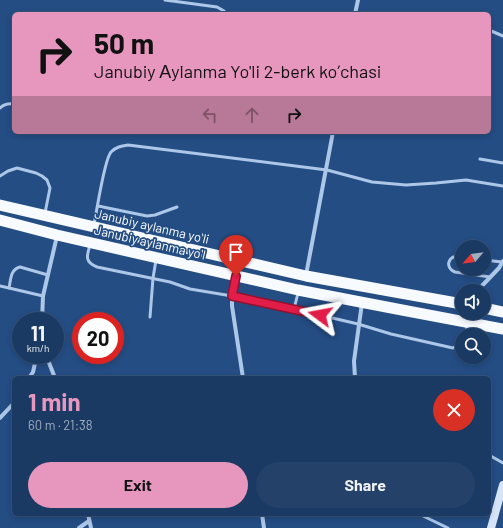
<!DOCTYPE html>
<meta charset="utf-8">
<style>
:root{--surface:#1b3a63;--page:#244169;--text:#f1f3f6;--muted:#a0adbe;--line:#395478;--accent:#e797bd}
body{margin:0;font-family:Barlow,sans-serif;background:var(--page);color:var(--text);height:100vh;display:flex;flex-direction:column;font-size:15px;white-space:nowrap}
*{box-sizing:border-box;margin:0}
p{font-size:13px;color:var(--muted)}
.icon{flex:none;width:22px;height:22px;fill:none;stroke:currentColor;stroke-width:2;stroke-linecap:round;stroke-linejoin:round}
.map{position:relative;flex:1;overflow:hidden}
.details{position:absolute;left:12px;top:376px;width:479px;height:140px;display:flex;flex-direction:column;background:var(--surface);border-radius:6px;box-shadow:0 2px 6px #0003,0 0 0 1px var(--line)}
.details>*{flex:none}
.banner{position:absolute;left:12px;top:12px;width:479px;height:122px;border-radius:6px;box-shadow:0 2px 6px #0003,0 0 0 1px var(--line);background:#e797bd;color:#111;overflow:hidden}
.needle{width:26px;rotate:242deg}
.controls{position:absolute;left:455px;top:240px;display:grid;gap:8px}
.controls a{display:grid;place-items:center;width:36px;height:36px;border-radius:50%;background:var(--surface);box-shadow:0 2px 6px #0003,0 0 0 1px var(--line);font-size:20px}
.speed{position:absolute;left:12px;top:312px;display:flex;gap:8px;font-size:20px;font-weight:700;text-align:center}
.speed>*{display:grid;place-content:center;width:52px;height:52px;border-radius:50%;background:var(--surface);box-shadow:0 2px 6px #0003,0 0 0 1px var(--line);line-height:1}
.speed small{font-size:10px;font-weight:400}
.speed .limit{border:6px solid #d22;background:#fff;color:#111}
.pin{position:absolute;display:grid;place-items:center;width:34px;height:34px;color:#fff;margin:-41px -17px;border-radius:50% 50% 50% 0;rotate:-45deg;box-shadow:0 0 4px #0007}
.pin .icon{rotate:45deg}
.me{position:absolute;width:44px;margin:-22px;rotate:283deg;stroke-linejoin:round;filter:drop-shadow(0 0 3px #0008)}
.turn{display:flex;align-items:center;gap:14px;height:84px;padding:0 16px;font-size:18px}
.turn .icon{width:52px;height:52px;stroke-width:2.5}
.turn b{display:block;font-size:28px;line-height:34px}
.lanes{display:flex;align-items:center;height:38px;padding:0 16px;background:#0003;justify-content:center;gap:20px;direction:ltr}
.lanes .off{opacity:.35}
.round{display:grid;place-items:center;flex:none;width:42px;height:42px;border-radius:21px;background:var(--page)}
.overview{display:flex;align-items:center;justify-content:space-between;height:68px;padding:0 16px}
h1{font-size:24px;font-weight:700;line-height:30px;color:var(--accent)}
.action{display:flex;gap:8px;margin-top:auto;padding:8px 16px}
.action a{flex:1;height:46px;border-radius:24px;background:var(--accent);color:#111;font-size:16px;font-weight:700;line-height:46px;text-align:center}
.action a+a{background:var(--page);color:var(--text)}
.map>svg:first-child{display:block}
</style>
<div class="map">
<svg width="503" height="528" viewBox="0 0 503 528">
<rect width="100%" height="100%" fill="#244d84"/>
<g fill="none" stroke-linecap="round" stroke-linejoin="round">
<g stroke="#adc7e8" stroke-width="3">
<path d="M 165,0 L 217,7 L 224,11 L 226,14"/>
<path d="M 489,30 L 503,36"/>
<path d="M 0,108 C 4,104 8,103 14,104"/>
<path d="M 480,159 L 503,163"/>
<path d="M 0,176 L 8,171 L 17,168 L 36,173 L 42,176 L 47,180 L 50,188 L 45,213"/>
<path d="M 98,206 L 147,216 L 155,215 L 177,207"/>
<path d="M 94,224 C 97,211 104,160 111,152 C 116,147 121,146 128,145 L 327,170 L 372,182 L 406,185 L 436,183 L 466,180 L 503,186"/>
<path d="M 90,245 C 87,255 84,262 97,267 L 170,282 L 190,289 L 232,296 L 294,309 L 358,324 L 391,334 L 453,348 L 458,345 L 462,341"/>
<path d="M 462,258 L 453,257 C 446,262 448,269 455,272 L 490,277"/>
<path d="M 484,260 L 502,262"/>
<path d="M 0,286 L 9,288"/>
<path d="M 43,296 L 9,288 C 11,279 10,270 20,267 L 48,275"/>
<path d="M 294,309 L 298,293"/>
<path d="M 150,317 L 153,278 L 156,260"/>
<path d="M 465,335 L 468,324"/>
<path d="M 489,455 L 503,463"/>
<path d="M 419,514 L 448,528"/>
</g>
<g stroke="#adc7e8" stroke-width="4">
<path d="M 355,14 L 358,0"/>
<path d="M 306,275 L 333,132"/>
<path d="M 236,277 L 232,296 L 232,306 L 243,378"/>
<path d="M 477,291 L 499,268 L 503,261"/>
<path d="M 42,321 L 43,296 L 57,236"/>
<path d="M 46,355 L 55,378"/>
<path d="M 29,378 L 33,372 L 37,355"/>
<path d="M 355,378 L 354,361 L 362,303"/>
<path d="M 0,418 L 14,403"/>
<path d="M 88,514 L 91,528"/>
<path d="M 262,514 L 264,528"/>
<path d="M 79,528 L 89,521"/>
</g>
<path stroke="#d7e4f7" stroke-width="8" d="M 491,528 L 503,485"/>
<g stroke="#f7fafe" stroke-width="11">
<path d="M 0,205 L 306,276 L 462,304"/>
<path d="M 0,220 L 57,235 L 298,290 L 402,310 L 503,329"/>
<path d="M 484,308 L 503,312"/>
</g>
</g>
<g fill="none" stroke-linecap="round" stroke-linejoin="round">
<defs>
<path id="route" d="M 236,276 L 232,296 L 320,315"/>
</defs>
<use href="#route" stroke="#92132f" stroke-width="10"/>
<use href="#route" stroke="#e11d48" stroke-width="7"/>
</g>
<g text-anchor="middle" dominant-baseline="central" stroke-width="3.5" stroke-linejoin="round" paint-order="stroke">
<g font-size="13" fill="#fff" stroke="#244d84">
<text transform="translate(152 226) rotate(13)">Janubiy aylanma yoʻli</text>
<text transform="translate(150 242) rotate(13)">Janubiy aylanma yoʻl</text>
</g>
</g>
</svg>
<div class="controls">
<a><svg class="needle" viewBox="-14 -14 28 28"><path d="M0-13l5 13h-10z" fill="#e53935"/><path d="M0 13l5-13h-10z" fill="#a0adbe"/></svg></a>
<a><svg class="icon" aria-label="sound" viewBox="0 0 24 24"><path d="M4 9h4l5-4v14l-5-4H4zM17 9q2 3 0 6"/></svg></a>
<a><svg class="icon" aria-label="search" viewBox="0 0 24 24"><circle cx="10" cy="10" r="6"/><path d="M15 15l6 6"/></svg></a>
</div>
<div class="speed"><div>11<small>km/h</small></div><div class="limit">20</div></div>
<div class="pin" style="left:236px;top:276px;background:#d93025"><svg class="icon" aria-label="arrive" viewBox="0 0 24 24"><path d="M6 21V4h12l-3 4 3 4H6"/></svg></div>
<svg class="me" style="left:320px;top:315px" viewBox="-20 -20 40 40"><path d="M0-17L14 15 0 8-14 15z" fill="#e11d48" stroke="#fff" stroke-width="4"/></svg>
<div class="banner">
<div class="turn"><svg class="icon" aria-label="right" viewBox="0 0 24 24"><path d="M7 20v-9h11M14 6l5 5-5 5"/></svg><div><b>50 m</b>Janubiy Аylanma Yo'li 2-berk koʼchasi</div></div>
<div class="lanes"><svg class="icon off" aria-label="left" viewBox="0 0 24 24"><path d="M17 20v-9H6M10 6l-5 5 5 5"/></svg><svg class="icon off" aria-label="ahead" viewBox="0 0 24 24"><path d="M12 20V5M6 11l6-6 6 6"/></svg><svg class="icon" aria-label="right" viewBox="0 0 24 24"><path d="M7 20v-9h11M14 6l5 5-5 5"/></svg></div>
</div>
<section class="details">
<div class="overview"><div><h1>1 min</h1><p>60 m · 21:38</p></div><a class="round" style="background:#d93025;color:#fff"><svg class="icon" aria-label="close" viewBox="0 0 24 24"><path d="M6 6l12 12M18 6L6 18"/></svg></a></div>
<div class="action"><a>Exit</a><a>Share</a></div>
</section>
</div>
